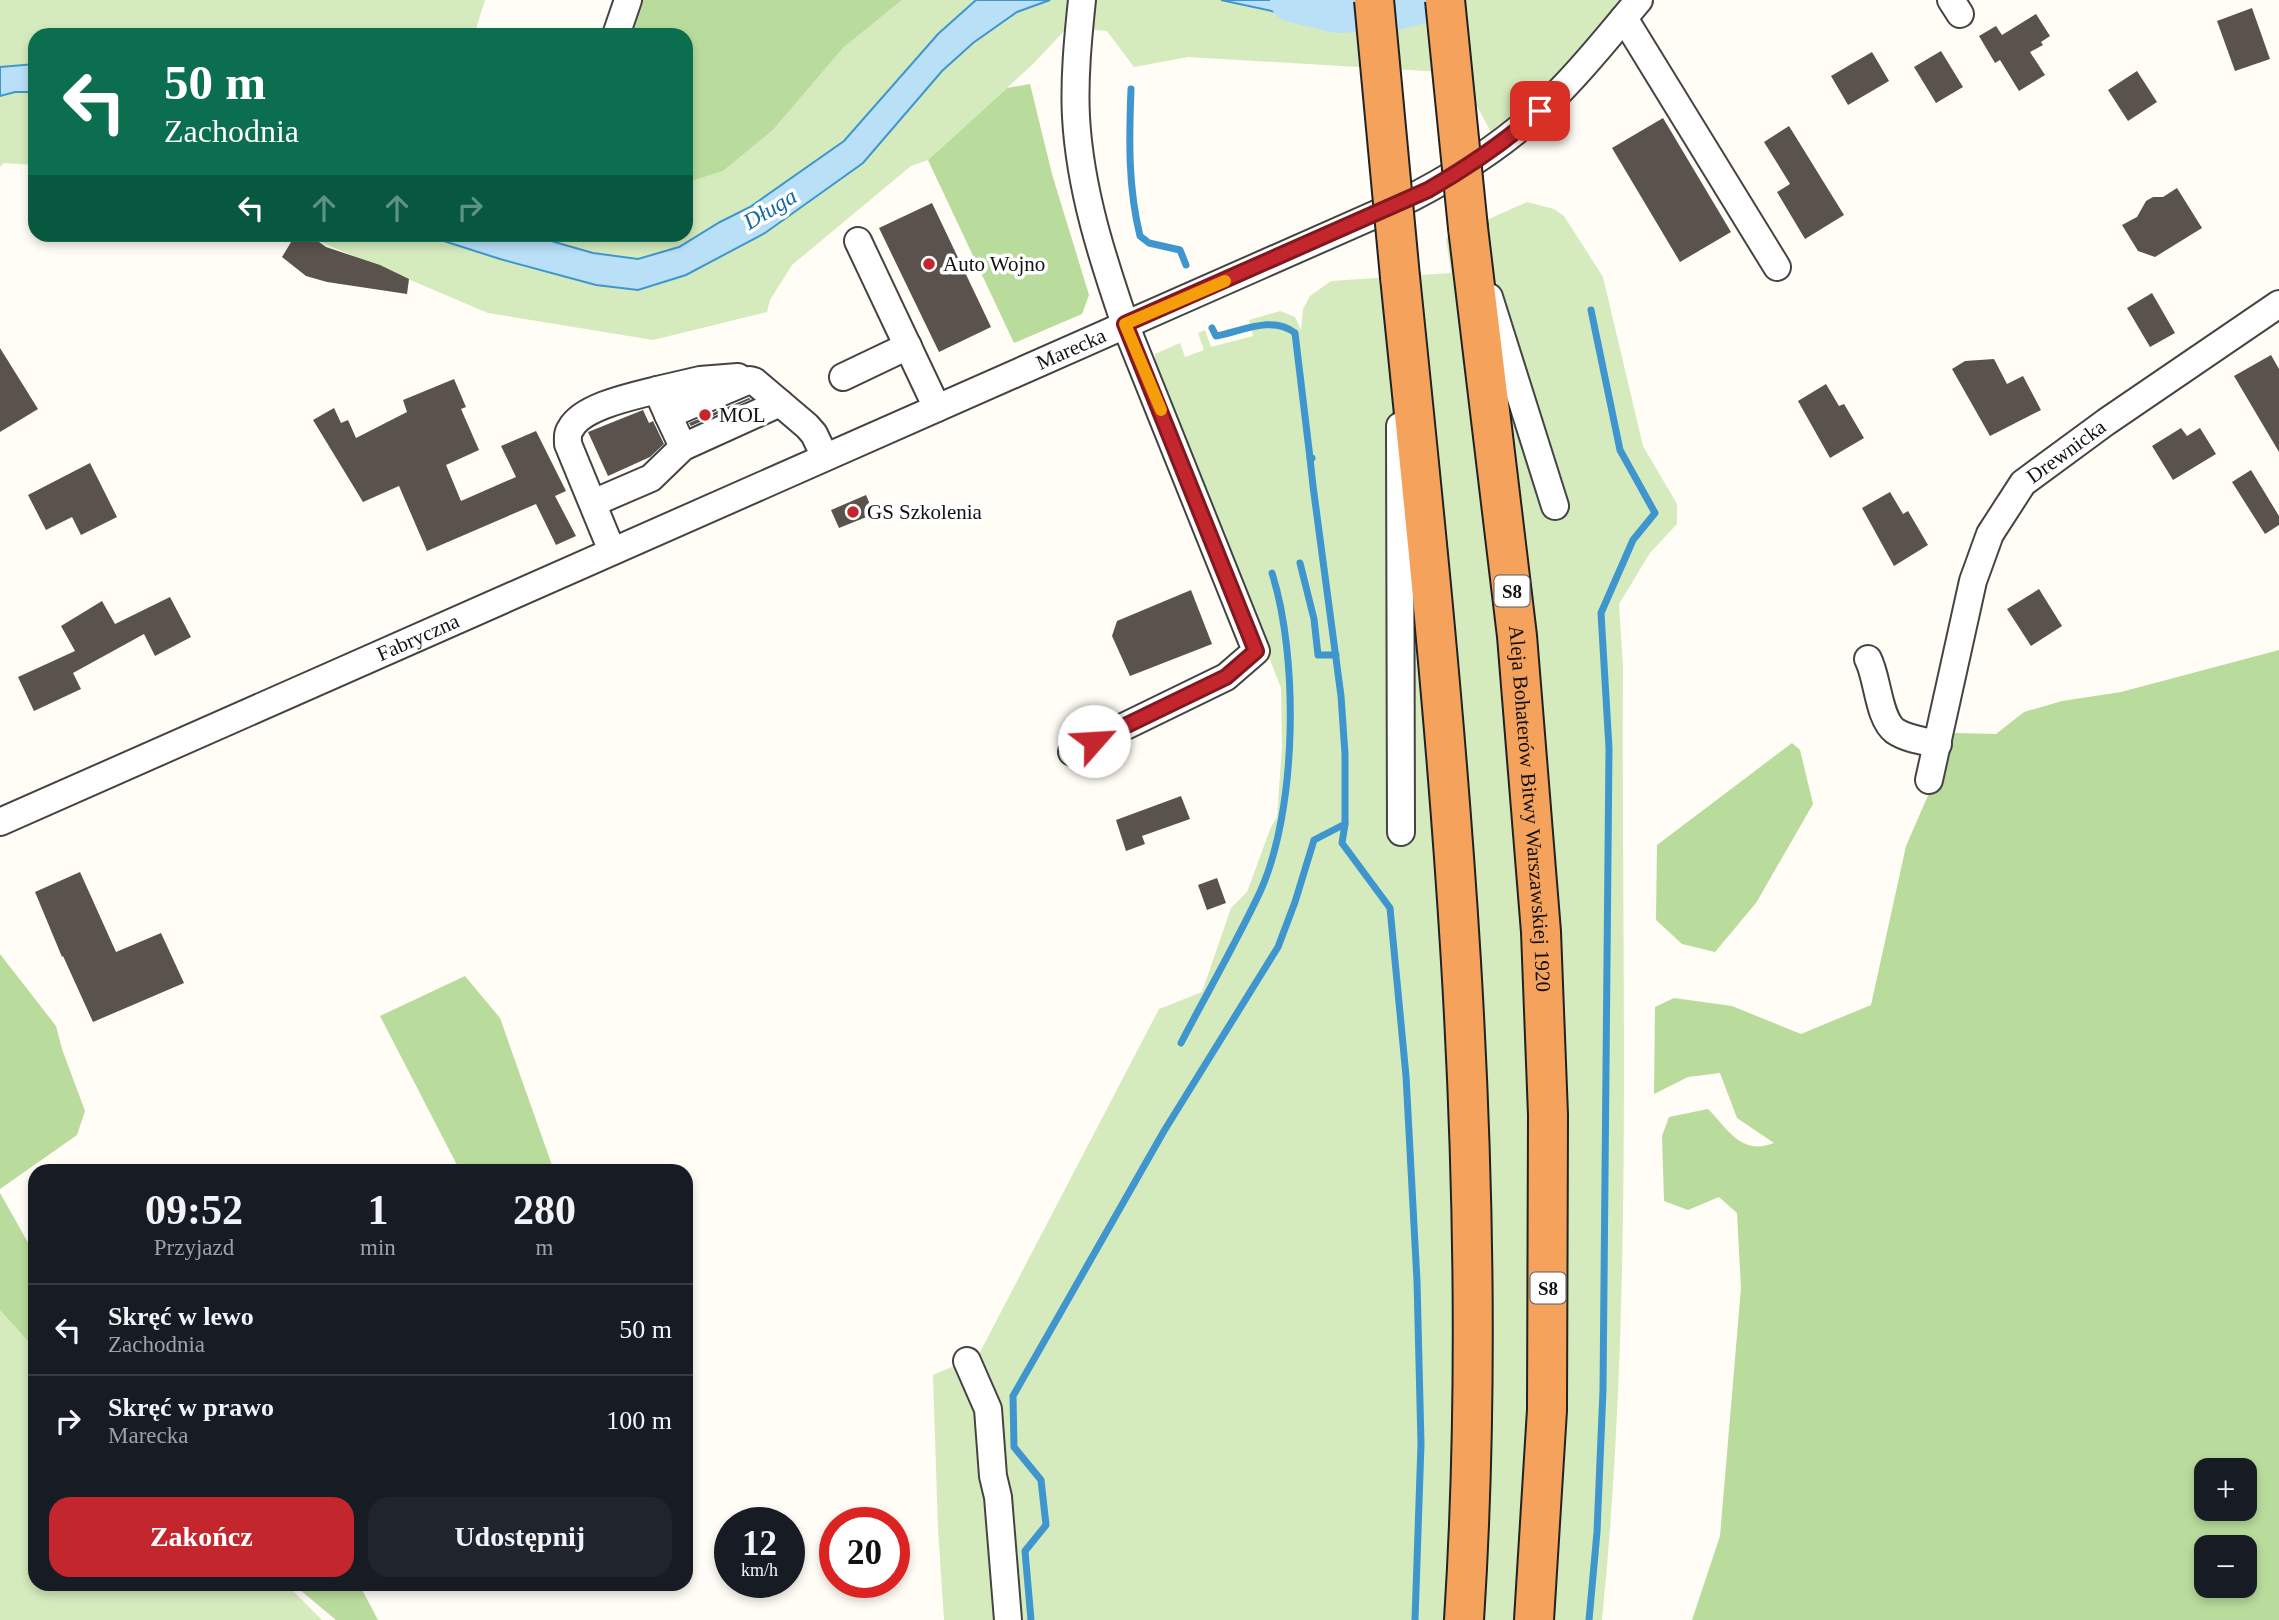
<!DOCTYPE html>
<html lang="pl">
<meta charset="utf-8">
<style>
:root{--surface:#171b24;--page:#20242c;--text:#f1f3f6;--muted:#9ea1a6;--line:#363941;--accent:#c4262e}
body{margin:0;font-family:"Times New Roman",serif;background:var(--page);color:var(--text);height:100vh;display:flex;flex-direction:column;font-size:26px;white-space:nowrap}
*{box-sizing:border-box;margin:0}
p{font-size:23px;color:var(--muted)}
.icon{flex:none;width:38px;height:38px;fill:none;stroke:currentColor;stroke-width:2;stroke-linecap:round;stroke-linejoin:round}
.map{position:relative;flex:1;overflow:hidden}
.side{position:absolute;left:28px;top:1164px;width:665px;height:427px;display:flex;flex-direction:column;background:var(--surface);border-radius:21px;box-shadow:0 4px 10px #0003}
.side>*{flex:none}
.hud{position:absolute;left:28px;top:28px;width:665px;height:214px;border-radius:21px;box-shadow:0 4px 10px #0003;background:#0b6e4f;color:#fff;overflow:hidden}
.tools{position:absolute;left:2194px;top:1458px;display:grid;gap:14px}
.tools a{display:grid;place-items:center;width:63px;height:63px;border-radius:14px;background:var(--surface);box-shadow:0 4px 10px #0003;font-size:35px}
.speed{position:absolute;left:714px;top:1507px;display:flex;gap:14px;font-size:35px;font-weight:700;text-align:center}
.speed>*{display:grid;place-content:center;width:91px;height:91px;border-radius:50%;background:var(--surface);box-shadow:0 4px 10px #0003;line-height:1}
.speed small{font-size:18px;font-weight:400}
.speed .limit{border:10px solid #d22;background:#fff;color:#111}
.pin{position:absolute;display:grid;place-items:center;width:60px;height:60px;color:#fff;margin:-30px;border-radius:14px;box-shadow:0 4px 10px #0006}
.me{position:absolute;width:77px;margin:-38px;rotate:64deg;stroke-linejoin:round;filter:drop-shadow(0 0 5px #0008)}
.turn{display:flex;align-items:center;gap:24px;height:147px;padding:0 21px;font-size:32px}
.turn .icon{width:91px;height:91px;stroke-width:2.5}
.turn b{display:block;font-size:49px;line-height:60px}
.lanes{display:flex;align-items:center;height:66px;padding:0 21px;background:#0003;justify-content:center;gap:35px;direction:ltr}
.lanes .off{opacity:.35}
.eta{display:flex;justify-content:space-evenly;align-items:center;height:119px;text-align:center}
.eta b{font-size:42px;font-weight:700;line-height:49px}
.button{display:flex;gap:14px;margin-top:auto;padding:14px 21px}
.button a{flex:1;height:80px;border-radius:21px;background:var(--accent);color:#fff;font-size:28px;font-weight:700;line-height:80px;text-align:center}
.button a+a{background:var(--page);color:var(--text)}
ul{padding:0;list-style:none}
li{display:flex;align-items:center;gap:21px;height:91px;padding:0 21px;border-top:2px solid var(--line)}
li div{flex:1}
li b{display:block;font-size:26px}
li em{font-style:normal}
.map>svg:first-child{display:block}
</style>
<div class="map">
<svg width="2279" height="1620" viewBox="0 0 2279 1620">
<rect width="100%" height="100%" fill="#fffdf5"/>
<g fill="#d5ebbd">
<path d="M 0,0 L 485,0 L 474,35 L 35,35 L 35,165 L 4,163 L 0,167 Z"/>
<path d="M 902,0 L 1639,0 L 1498,145 L 1459,73 L 1188,57 L 1134,67 L 1107,31 L 1068,27 L 1032,65 L 928,160 L 911,166 L 792,265 L 770,300 L 767,312 L 653,340 L 488,313 L 304,235 L 686,234 L 686,183 L 723,171 L 773,130 L 843,48 Z"/>
<path d="M 1527,202 L 1554,209 L 1564,216 L 1603,277 L 1643,446 L 1677,504 L 1677,524 L 1650,553 L 1619,604 L 1623,665 C 1621,983 1634,1303 1602,1620 L 944,1620 L 938,1529 L 933,1375 L 978,1356 L 1159,1009 L 1202,992 L 1231,908 L 1247,892 L 1271,827 L 1277,817 L 1282,746 L 1281,688 L 1155,364 L 1155,354 L 1180,343 L 1185,357 L 1204,350 L 1198,333 L 1205,330 L 1211,347 L 1253,336 L 1249,320 L 1280,311 L 1295,317 L 1301,330 L 1303,309 L 1310,296 L 1331,281 L 1451,273 L 1446,238 Z"/>
<path d="M 0,1310 L 35,1349 L 35,1584 L 286,1584 L 322,1620 L 0,1620 Z"/>
</g>
<g fill="#b9dc9c" fill-rule="evenodd">
<path d="M 640,0 L 902,0 L 843,48 L 773,130 L 723,171 L 686,183 L 686,35 L 628,35 Z"/>
<path d="M 1030,84 L 1052,174 L 1089,295 L 1082,314 L 1014,343 L 928,160 L 1007,88 Z"/>
<path d="M 2279,650 L 2279,1620 L 1692,1620 L 1720,1536 L 1741,1288 L 1737,1213 L 1719,1197 L 1688,1210 L 1664,1201 L 1662,1136 L 1669,1117 L 1708,1109 C 1728,1129 1741,1156 1774,1143 L 1737,1118 L 1720,1073 L 1688,1077 L 1654,1094 L 1655,1007 L 1674,998 L 1732,1006 L 1801,1034 L 1871,1005 L 1906,846 L 1955,733 L 1996,734 L 2024,712 L 2062,701 L 2121,692 ZM 2207,1470 L 2245,1470 L 2245,1508 L 2207,1508 ZM 2207,1547 L 2245,1547 L 2245,1586 L 2207,1586 Z"/>
<path d="M 1792,743 L 1800,750 L 1813,804 L 1756,903 L 1715,952 L 1682,944 L 1656,920 L 1657,845 Z"/>
<path d="M 0,954 L 56,1026 L 62,1049 L 85,1111 L 77,1135 L 0,1189 Z"/>
<path d="M 465,976 L 500,1018 L 554,1171 L 446,1171 L 457,1165 L 380,1016 Z"/>
<path d="M 0,1193 L 35,1255 L 35,1349 L 0,1310 Z"/>
<path d="M 293,1584 L 359,1584 L 378,1620 L 336,1620 Z"/>
</g>
<g fill="#b9e0f7" stroke="#3f96cf" stroke-width="2">
<path d="M 976,0 L 1050,0 L 1017,12 L 973,43 L 942,71 L 863,163 L 765,233 L 686,275 L 638,290 L 596,285 L 500,259 L 425,235 L 530,235 L 593,253 L 638,259 L 679,247 L 720,222 L 750,207 L 844,141 L 938,34 Z"/>
<path d="M 1221,0 L 1311,0 L 1313,20 Z"/>
<path d="M 1398,0 L 1417,0 L 1419,20 L 1400,25 Z"/>
<path d="M 35,64 L 35,92 L 15,92 L 0,96 L 0,67 Z"/>
</g>
<g fill="none" stroke-linecap="round" stroke-linejoin="round">
<g stroke="#3f96cf" stroke-width="7">
<path d="M 1131,89 C 1129,140 1128,187 1140,236 L 1149,243 L 1180,250 L 1186,265"/>
<path d="M 1212,328 L 1216,336 C 1242,331 1273,315 1295,333 L 1310,458"/>
<path d="M 1300,563 L 1314,619 L 1318,655 L 1336,655"/>
<path d="M 1345,824 L 1342,843 L 1390,908 L 1406,1076 L 1417,1281 L 1421,1444 L 1415,1620"/>
<path d="M 1181,1043 C 1207,993 1236,943 1260,892 C 1297,811 1299,658 1272,573"/>
<path d="M 1031,1620 L 1025,1551 L 1046,1525 L 1041,1480 L 1014,1447 L 1013,1396 L 1164,1131 L 1278,947 L 1295,902 L 1314,840 L 1345,824 L 1345,754 L 1341,696 L 1313,486 L 1310,458 L 1312,458"/>
<path d="M 1589,1620 L 1597,1532 L 1603,1390 L 1609,748 L 1601,613 L 1633,540 L 1655,513 L 1620,450 L 1591,310"/>
</g>
<path stroke="#b9e0f7" stroke-width="44" d="M 1292,0 L 1338,11 L 1396,8 L 1427,0"/>
</g>
<g fill="#5a524d">
<path d="M 2252,8 L 2270,59 L 2235,71 L 2217,21 Z"/>
<path d="M 2036,14 L 2050,36 L 2041,42 L 2043,45 L 2030,52 L 2045,75 L 2019,91 L 2000,60 L 1995,63 L 1979,36 L 1996,26 L 2002,35 Z"/>
<path d="M 1941,51 L 1963,87 L 1936,103 L 1914,67 Z"/>
<path d="M 1872,52 L 1889,81 L 1848,105 L 1831,76 Z"/>
<path d="M 2137,71 L 2157,102 L 2128,121 L 2108,90 Z"/>
<path d="M 1663,118 L 1731,232 L 1680,262 L 1612,148 Z"/>
<path d="M 1789,126 L 1844,215 L 1805,239 L 1777,192 L 1790,184 L 1764,142 Z"/>
<path d="M 2177,188 L 2202,228 L 2155,257 L 2138,251 L 2122,225 L 2137,217 L 2146,201 L 2153,197 L 2163,197 Z"/>
<path d="M 932,203 L 991,327 L 939,352 L 879,228 Z"/>
<path d="M 296,234 L 308,234 L 326,247 L 380,265 L 409,279 L 407,294 L 327,282 L 306,276 L 282,257 Z"/>
<path d="M 2152,293 L 2175,333 L 2150,347 L 2127,308 Z"/>
<path d="M 0,348 L 38,409 L 0,432 Z"/>
<path d="M 2271,355 L 2279,369 L 2279,452 L 2234,376 Z"/>
<path d="M 1994,359 L 2007,384 L 2023,376 L 2041,410 L 1990,436 L 1952,369 L 1965,361 Z"/>
<path d="M 454,379 L 466,407 L 461,409 L 479,450 L 446,465 L 461,501 L 516,477 L 501,446 L 536,431 L 566,491 L 555,496 L 576,536 L 556,545 L 536,504 L 427,551 L 399,486 L 363,502 L 313,420 L 334,408 L 341,423 L 348,420 L 356,438 L 407,412 L 403,400 Z"/>
<path d="M 1826,384 L 1839,406 L 1844,404 L 1864,438 L 1830,458 L 1798,401 Z"/>
<path d="M 749,398 L 751,399 L 691,426 L 689,423 Z"/>
<path d="M 643,410 L 649,423 L 653,421 L 664,444 L 650,457 L 608,476 L 588,432 Z"/>
<path d="M 2181,428 L 2187,436 L 2200,428 L 2216,454 L 2173,480 L 2152,446 Z"/>
<path d="M 90,463 L 117,517 L 81,535 L 72,517 L 46,530 L 28,495 Z"/>
<path d="M 2251,470 L 2279,516 L 2279,525 L 2265,534 L 2232,482 Z"/>
<path d="M 1890,492 L 1903,514 L 1908,511 L 1928,545 L 1894,566 L 1862,508 Z"/>
<path d="M 866,495 L 874,514 L 839,528 L 831,510 Z"/>
<path d="M 2039,589 L 2062,626 L 2031,646 L 2007,609 Z"/>
<path d="M 1191,590 L 1212,644 L 1130,676 L 1112,636 L 1117,621 Z"/>
<path d="M 170,597 L 191,637 L 155,656 L 144,634 L 73,673 L 81,689 L 34,711 L 18,677 L 75,651 L 61,626 L 102,601 L 115,624 Z"/>
<path d="M 1181,796 L 1190,819 L 1142,836 L 1145,844 L 1126,851 L 1116,820 Z"/>
<path d="M 80,872 L 116,952 L 161,933 L 184,983 L 93,1022 L 63,956 L 62,957 L 35,892 Z"/>
<path d="M 1217,878 L 1226,903 L 1207,910 L 1198,885 Z"/>
</g>
<g fill="none" stroke-linecap="round" stroke-linejoin="round">
<defs>
<g id="minor">
<path d="M 1951,0 L 1960,14"/>
<path d="M 1624,18 L 1777,267"/>
<path d="M 616,35 L 628,0"/>
<path d="M 858,241 L 937,408"/>
<path d="M 1489,297 L 1555,506"/>
<path d="M 843,377 L 908,346"/>
<path d="M 657,390 L 700,380 L 738,377"/>
<path d="M 1400,426 L 1401,832"/>
<path d="M 683,447 L 668,415 L 750,380 L 754,381 L 807,426 L 814,434 L 825,457"/>
<path d="M 593,503 L 651,478 L 683,447 L 780,403"/>
<path d="M 612,551 L 568,444 C 568,438 567,433 571,428 C 583,406 634,396 657,390 L 668,415"/>
<path d="M 1868,659 C 1878,678 1878,718 1895,731 C 1907,739 1924,741 1938,744"/>
<path d="M 1072,752 L 1226,677 L 1256,651 L 1125,324 C 1102,257 1080,189 1076,117 C 1074,79 1078,38 1082,0"/>
<path id="s1" d="M 1929,780 L 1973,581 L 1990,534 L 2023,483 L 2106,422 L 2279,304"/>
<path id="s2" d="M 0,822 L 1397,205 C 1454,177 1508,143 1553,98 C 1584,68 1611,33 1639,0"/>
<path d="M 967,1361 L 988,1409 L 993,1476 L 998,1497 L 1008,1620"/>
</g>
<g id="highway">
<path id="s3" d="M 1468,228 L 1517,636 L 1541,932 L 1548,1115 L 1547,1410 L 1534,1620"/>
<path d="M 1400,277 C 1446,723 1493,1172 1464,1620"/>
</g>
</defs>
<use href="#minor" stroke="#444" stroke-width="30"/>
<use href="#highway" stroke="#222" stroke-width="42"/>
<use href="#minor" stroke="#fff" stroke-width="26"/>
<use href="#highway" stroke="#f5a25d" stroke-width="38"/>
<defs>
<g id="highway-bridge">
<path d="M 1374,0 L 1400,277"/>
<path d="M 1445,0 L 1468,228"/>
</g>
</defs>
<use href="#highway-bridge" stroke="#222" stroke-width="42" stroke-linecap="butt"/>
<use href="#highway-bridge" stroke="#f5a25d" stroke-width="38"/>
</g>
<g fill="none" stroke-linecap="round" stroke-linejoin="round">
<defs>
<path id="route" d="M 1094,741 L 1226,677 L 1256,651 L 1125,324 L 1428,190 C 1468,167 1505,142 1540,111"/>
</defs>
<use href="#route" stroke="#7f191e" stroke-width="18"/>
<use href="#route" stroke="#c4262e" stroke-width="12"/>
<path stroke="#f59e0b" stroke-width="12" d="M 1161,410 L 1125,324 L 1225,281"/>
</g>
<g fill="#c4262e" stroke="#fff" stroke-width="2.5">
<circle cx="929" cy="264" r="7"/>
<circle cx="705" cy="415" r="7"/>
<circle cx="853" cy="512" r="7"/>
</g>
<g text-anchor="middle" dominant-baseline="central" stroke-width="7" stroke-linejoin="round" paint-order="stroke">
<g fill="#fff" stroke="#585858" stroke-width="2">
<rect x="1494.5" y="575.5" width="35" height="31" rx="5"/>
<rect x="1530.5" y="1272.5" width="35" height="31" rx="5"/>
</g>
<g font-size="19" font-weight="bold" fill="#111">
<text x="1512" y="591">S8</text>
<text x="1548" y="1288">S8</text>
</g>
<g font-size="21" fill="#111" stroke="#fff" text-anchor="start">
<text x="943" y="264">Auto Wojno</text>
<text x="719" y="415">MOL</text>
<text x="867" y="512">GS Szkolenia</text>
</g>
<g font-size="21" fill="#111" stroke="#fff">
<text stroke="none"><textPath href="#s2" startOffset="1171">Marecka</textPath></text>
<text stroke="none"><textPath href="#s1" startOffset="368">Drewnicka</textPath></text>
<text stroke="none"><textPath href="#s2" startOffset="457">Fabryczna</textPath></text>
<text stroke="none"><textPath href="#s3" startOffset="584">Aleja Bohaterów Bitwy Warszawskiej 1920</textPath></text>
</g>
<g font-size="23" font-style="italic" fill="#1768a6" stroke="#fff">
<text transform="translate(770 209) rotate(-31)">Długa</text>
</g>
</g>
</svg>
<div class="tools">
<a>+</a>
<a>−</a>
</div>
<div class="speed"><div>12<small>km/h</small></div><div class="limit">20</div></div>
<div class="pin" style="left:1540px;top:111px;background:#d93025"><svg class="icon" aria-label="arrive" viewBox="0 0 24 24"><path d="M6 21V4h12l-3 4 3 4H6"/></svg></div>
<svg class="me" style="left:1094px;top:741px" viewBox="-20 -20 40 40"><circle r="19" fill="#fff"/><path d="M0-13L10 11 0 6-10 11z" fill="#c4262e"/></svg>
<div class="hud">
<div class="turn"><svg class="icon" aria-label="left" viewBox="0 0 24 24"><path d="M17 20v-9H6M10 6l-5 5 5 5"/></svg><div><b>50 m</b>Zachodnia</div></div>
<div class="lanes"><svg class="icon" aria-label="left" viewBox="0 0 24 24"><path d="M17 20v-9H6M10 6l-5 5 5 5"/></svg><svg class="icon off" aria-label="ahead" viewBox="0 0 24 24"><path d="M12 20V5M6 11l6-6 6 6"/></svg><svg class="icon off" aria-label="ahead" viewBox="0 0 24 24"><path d="M12 20V5M6 11l6-6 6 6"/></svg><svg class="icon off" aria-label="right" viewBox="0 0 24 24"><path d="M7 20v-9h11M14 6l5 5-5 5"/></svg></div>
</div>
<section class="side">
<div class="eta">
<div><b>09:52</b><p>Przyjazd</p></div>
<div><b>1</b><p>min</p></div>
<div><b>280</b><p>m</p></div>
</div>
<ul>
<li><svg class="icon" aria-label="left" viewBox="0 0 24 24"><path d="M17 20v-9H6M10 6l-5 5 5 5"/></svg><div><b>Skręć w lewo</b><p>Zachodnia</p></div><em>50 m</em></li>
<li><svg class="icon" aria-label="right" viewBox="0 0 24 24"><path d="M7 20v-9h11M14 6l5 5-5 5"/></svg><div><b>Skręć w prawo</b><p>Marecka</p></div><em>100 m</em></li>
</ul>
<div class="button"><a>Zakończ</a><a>Udostępnij</a></div>
</section>
</div>
